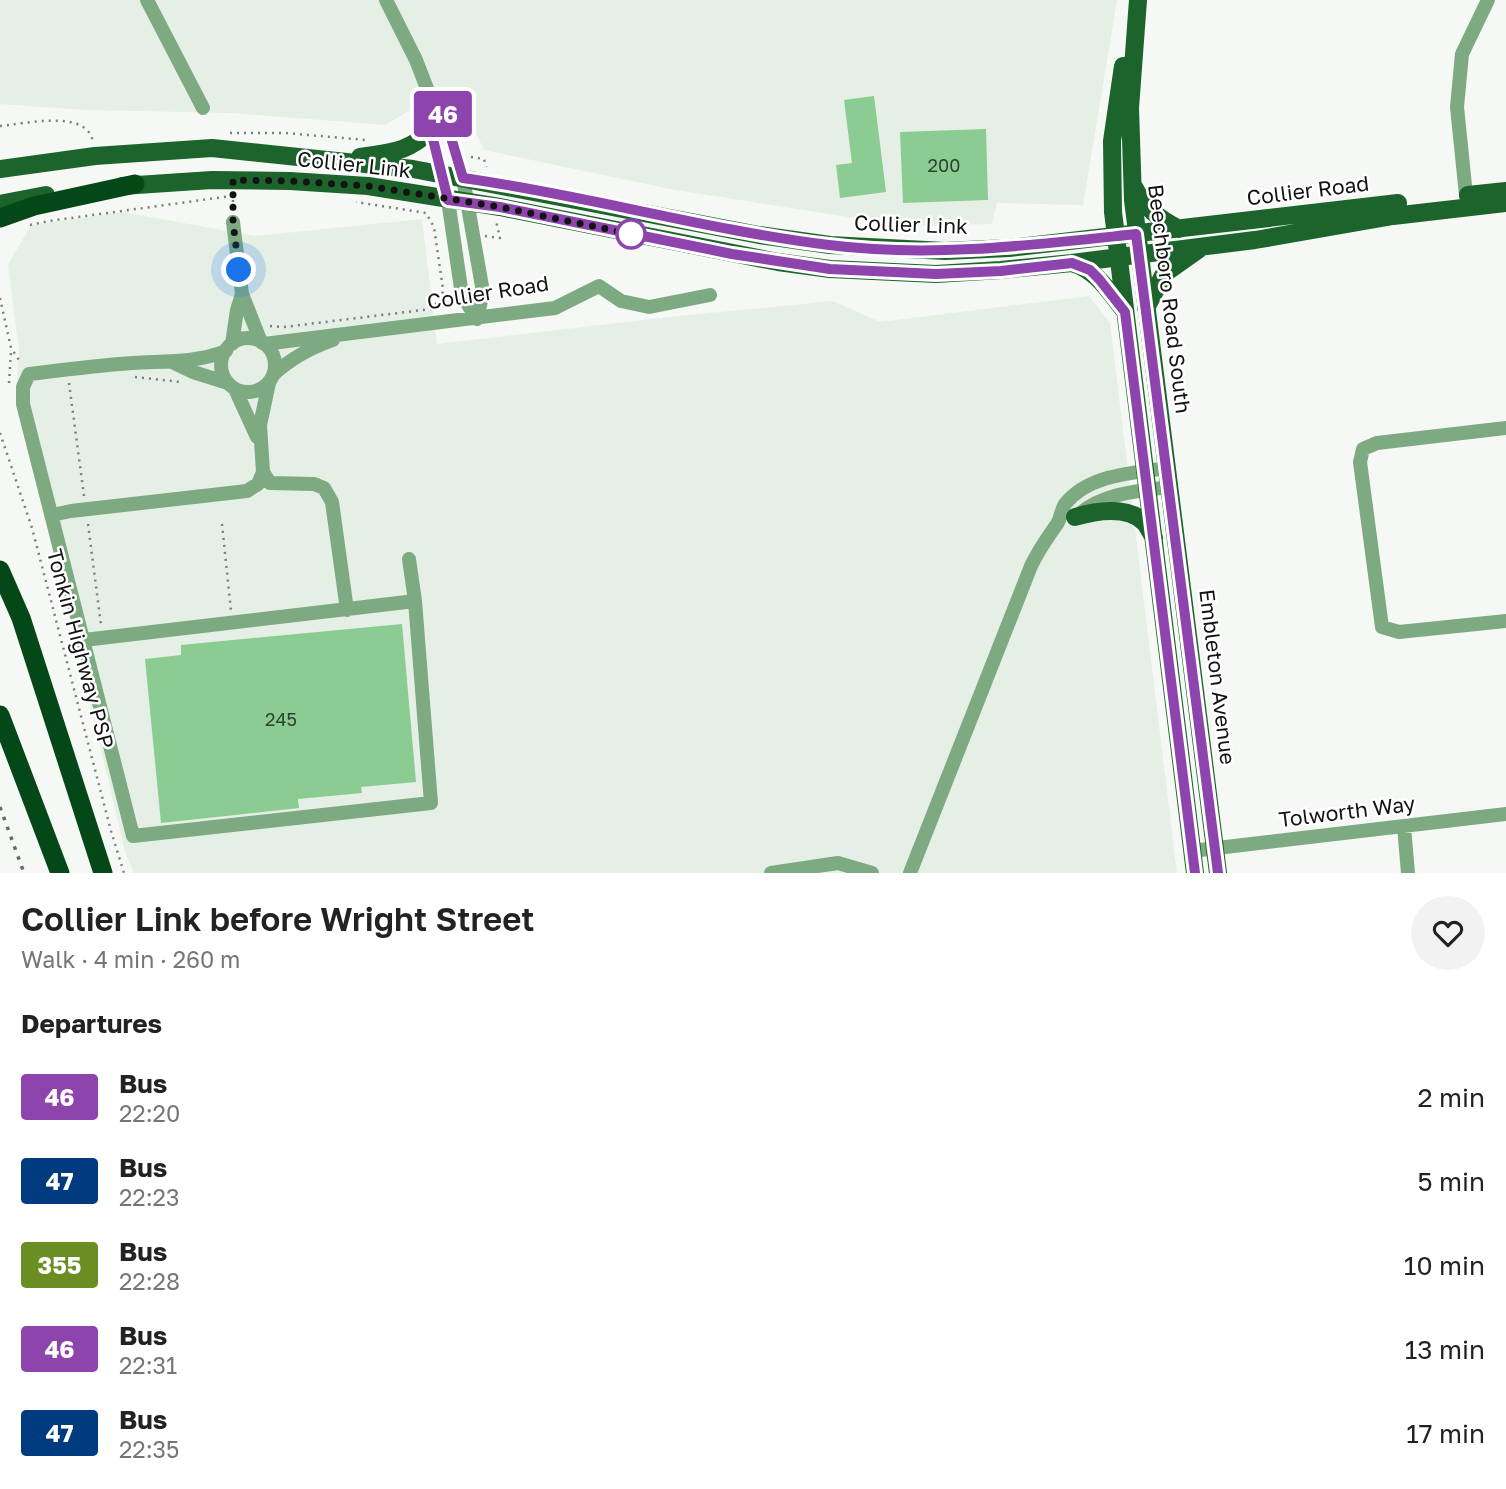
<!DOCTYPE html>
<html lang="en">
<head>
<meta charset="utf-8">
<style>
	:root { --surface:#fff; --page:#f2f2f2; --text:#222; --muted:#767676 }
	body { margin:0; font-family:"Golos Text",sans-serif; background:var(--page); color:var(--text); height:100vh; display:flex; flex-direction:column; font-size:26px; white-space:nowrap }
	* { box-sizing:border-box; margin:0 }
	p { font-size:23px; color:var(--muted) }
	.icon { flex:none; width:38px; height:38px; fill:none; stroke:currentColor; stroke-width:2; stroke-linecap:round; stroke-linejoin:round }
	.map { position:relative; height:873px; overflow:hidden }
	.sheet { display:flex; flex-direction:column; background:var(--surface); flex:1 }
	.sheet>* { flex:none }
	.badge { padding:0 14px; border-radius:5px; font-size:24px; line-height:46px }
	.you { position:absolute; width:35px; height:35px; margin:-18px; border:5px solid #fff; border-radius:50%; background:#1a73e8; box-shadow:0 0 0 10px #1a73e833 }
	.map>.badge { position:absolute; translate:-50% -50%; box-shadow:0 0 0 4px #fff }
	h2 { padding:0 21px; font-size:26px; line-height:63px }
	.round { display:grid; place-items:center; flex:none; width:74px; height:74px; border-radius:37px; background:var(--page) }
	.overview { display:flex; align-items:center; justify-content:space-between; height:119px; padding:0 21px }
	h1 { font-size:33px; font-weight:600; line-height:52px }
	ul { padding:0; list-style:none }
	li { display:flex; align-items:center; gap:21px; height:84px; padding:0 21px }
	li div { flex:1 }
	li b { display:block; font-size:26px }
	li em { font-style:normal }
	li .badge { min-width:77px; font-weight:700; text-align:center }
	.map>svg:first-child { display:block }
</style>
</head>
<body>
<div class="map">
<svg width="1506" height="873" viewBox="0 0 1506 873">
	<rect width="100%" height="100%" fill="#f5f8f5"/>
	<!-- built -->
	<path fill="#e6efe6" d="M0 0H1117L1083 205 997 203 992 224 905 226 670 189 484 150 457 92 407 112 385 125 232 113 85 110 0 104Z
		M122 212 255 236 422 219 437 344 669 317 833 301 880 322 1089 296 1110 323 1177 873H134L126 855 16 394 19 351 8 265 31 225Z"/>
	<!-- building -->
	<path fill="#8acc91" d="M874 96 886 192 840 198 836 165 852 163 844 100Z
		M986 129 988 200 903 203 900 132Z
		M402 624 416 782 361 787 362 793 298 799 299 808 161 823 145 659 181 655V645Z"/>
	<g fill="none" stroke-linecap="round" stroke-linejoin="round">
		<!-- path -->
		<path stroke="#7c7e7c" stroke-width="2.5" stroke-dasharray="2 5" stroke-linecap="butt" d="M0 126C24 124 89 108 93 143
			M230 133H285L366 140
			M471 157 484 159 486 167
			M233 193V208
			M30 225 49 221 231 196
			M485 236 500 238 496 221
			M0 298 11 348 21 363
			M270 326 284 327 431 309 442 298 443 289 434 227 426 213 356 202
			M135 377 180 382
			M9 383 11 352
			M69 383 84 496
			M0 433 32 528 111 831 124 873
			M88 524 101 625
			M222 524 231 611"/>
		<!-- minor -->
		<path stroke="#7eaa82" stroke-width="14" d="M147 0 203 108
			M386 0 416 60 431 99 444 114 463 178 483 292 477 319
			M431 99 429 123 448 200 462 295 477 319
			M1467 205 1457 107 1462 54 1488 0
			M233 222 242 294 261 342
			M221 365a27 27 0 1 1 54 0a27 27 0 1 1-54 0Z
			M232 344 237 310 242 294
			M264 344 555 308 599 286 621 301 649 307 710 295
			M226 351C196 363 165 361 133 363 99 365 64 370 29 374L23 387V404L133 836 431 803 415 601 409 559
			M174 363 193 372 228 383
			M273 375C291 358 310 348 333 340
			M235 389 257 437
			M1506 428 1377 443 1363 449 1360 462 1382 627 1399 632 1506 621
			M263 472 270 483 314 484 324 488 332 502 347 610
			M1079 514C1104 493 1138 491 1170 487
			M52 515 71 511 247 491 258 484 263 472 260 425 269 383
			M84 640 415 601
			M1404 826 1408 873
			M1192 851 1506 814
			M771 873 838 863 872 873
			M910 873 1031 566C1038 551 1047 538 1057 524 1061 518 1061 510 1065 504 1089 474 1134 473 1167 468"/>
		<!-- major -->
		<path stroke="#1c642b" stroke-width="18" d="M1138 0 1130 108 1133 200 1218 873
			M1123 66 1112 141 1113 212 1195 873
			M360 157C391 152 407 153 431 130
			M0 169 95 156 212 148 413 169 759 235 830 245 945 251 1009 248 1398 203
			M122 186 212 180 290 181 368 186 500 207 778 262 830 269 936 274 1001 270 1072 263 1255 240 1393 216 1506 203
			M1134 187C1145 208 1158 218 1179 229
			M1468 195 1506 191
			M0 204 46 195
			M1072 263C1096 270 1108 290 1123 309
			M1146 308 1164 274 1198 250
			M1075 517C1095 511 1128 505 1145 523 1148 527 1151 533 1154 538"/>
		<!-- highway -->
		<path stroke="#054818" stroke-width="19" d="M0 218 34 206 135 184
			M0 570 21 618 103 873
			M0 715 60 873"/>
		<!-- rail -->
		<path stroke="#686a68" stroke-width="3.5" stroke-dasharray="3.5 7" stroke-linecap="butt" d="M0 807 24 873"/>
	</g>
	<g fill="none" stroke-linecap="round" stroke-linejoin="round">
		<defs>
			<path id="line" d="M1195 873 1125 312 1099 279 1090 270 1072 263 1001 271 936 274 830 269 732 254 500 207 448 200 429 123 431 99 444 114 463 178C586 195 706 230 829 245 932 258 1034 245 1136 234L1218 873"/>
		</defs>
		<!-- line casing -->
		<use href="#line" stroke="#fff" stroke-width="16"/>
		<!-- line -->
		<use href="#line" stroke="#8e44ad" stroke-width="10"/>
		<!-- walk -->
		<path stroke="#121312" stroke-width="7" stroke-dasharray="0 12.6" d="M239 270 233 222V180L290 181 368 186 500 207 631 234"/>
	</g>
	<!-- markers -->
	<circle fill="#fff" stroke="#8e44ad" stroke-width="3.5" cx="631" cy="234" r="14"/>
	<g text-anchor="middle" stroke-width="5" stroke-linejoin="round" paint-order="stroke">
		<!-- number labels -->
		<g font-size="18" fill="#304132">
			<text x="944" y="172">200</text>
			<text x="281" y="726">245</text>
		</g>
		<!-- street labels -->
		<g font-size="21" fill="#121312" stroke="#fff">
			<text transform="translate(354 165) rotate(6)" y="7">Collier Link</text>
			<text transform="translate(1308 191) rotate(-7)" y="7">Collier Road</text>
			<text transform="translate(911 225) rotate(2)" y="7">Collier Link</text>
			<text transform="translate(488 293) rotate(-9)" y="7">Collier Road</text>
			<text transform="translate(1169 299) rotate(83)" y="7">Beechboro Road South</text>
			<text transform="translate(80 649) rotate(75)" y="7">Tonkin Highway PSP</text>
			<text transform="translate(1217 677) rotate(83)" y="7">Embleton Avenue</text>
			<text transform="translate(1347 812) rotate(-7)" y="7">Tolworth Way</text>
		</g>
	</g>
</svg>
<div class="you" style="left:239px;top:270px"></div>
<b class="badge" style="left:443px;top:114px;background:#8e44ad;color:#fff">46</b>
</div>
<section class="sheet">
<div class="overview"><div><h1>Collier Link before Wright Street</h1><p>Walk · 4 min · 260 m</p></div><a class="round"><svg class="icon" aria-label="heart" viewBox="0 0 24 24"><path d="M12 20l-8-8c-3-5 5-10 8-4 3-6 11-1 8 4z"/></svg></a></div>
<h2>Departures</h2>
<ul>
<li><span class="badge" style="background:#8e44ad;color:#fff">46</span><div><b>Bus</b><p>22:20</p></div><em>2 min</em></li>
<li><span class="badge" style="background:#003b80;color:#fff">47</span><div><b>Bus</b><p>22:23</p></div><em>5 min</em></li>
<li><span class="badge" style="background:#6b8e23;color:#fff">355</span><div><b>Bus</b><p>22:28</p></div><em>10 min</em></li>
<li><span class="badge" style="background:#8e44ad;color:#fff">46</span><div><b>Bus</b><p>22:31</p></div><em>13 min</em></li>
<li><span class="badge" style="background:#003b80;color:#fff">47</span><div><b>Bus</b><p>22:35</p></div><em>17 min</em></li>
</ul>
</section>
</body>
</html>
